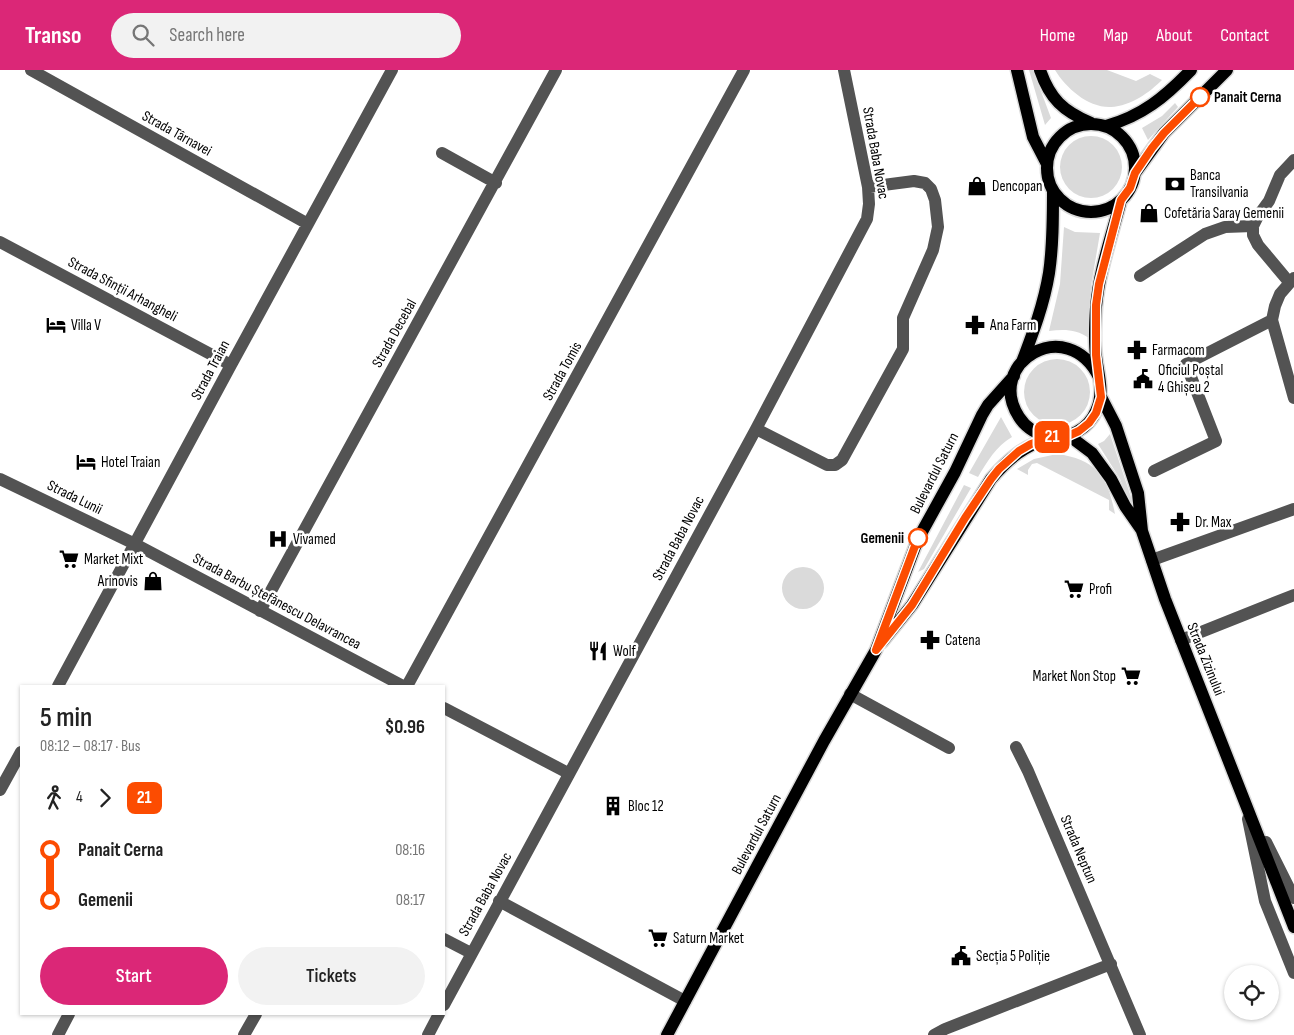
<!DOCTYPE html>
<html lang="en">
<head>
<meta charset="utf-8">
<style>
	:root { --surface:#fff; --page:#f2f2f2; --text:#222; --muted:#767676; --accent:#db2777 }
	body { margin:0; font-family:"Sofia Sans Condensed",sans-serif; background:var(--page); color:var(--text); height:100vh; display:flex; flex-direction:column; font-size:19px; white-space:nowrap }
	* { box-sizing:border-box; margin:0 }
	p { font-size:16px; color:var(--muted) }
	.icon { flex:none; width:28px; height:28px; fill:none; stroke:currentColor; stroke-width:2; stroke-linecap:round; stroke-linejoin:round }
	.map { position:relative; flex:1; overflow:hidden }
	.panel { position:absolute; left:20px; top:615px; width:425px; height:330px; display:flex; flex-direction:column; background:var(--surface); border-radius:0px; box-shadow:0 1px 4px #0004 }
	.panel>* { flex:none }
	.badge { padding:0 10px; border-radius:8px; font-size:18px; line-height:32px }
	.controls { position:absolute; left:1224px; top:895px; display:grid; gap:10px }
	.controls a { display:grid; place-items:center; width:55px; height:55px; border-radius:50%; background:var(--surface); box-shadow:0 1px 4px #0004; font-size:25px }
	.map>.badge { position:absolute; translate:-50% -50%; box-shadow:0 0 0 2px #fff }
	.legs { display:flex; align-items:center; gap:8px; height:55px; padding:0 20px; font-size:16px }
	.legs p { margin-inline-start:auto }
	.overview { display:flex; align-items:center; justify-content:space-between; height:85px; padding:0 20px }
	h1 { font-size:28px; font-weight:600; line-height:38px }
	.button { display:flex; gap:10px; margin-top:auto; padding:10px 20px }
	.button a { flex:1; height:58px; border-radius:30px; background:var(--accent); color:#fff; font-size:20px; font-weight:600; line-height:58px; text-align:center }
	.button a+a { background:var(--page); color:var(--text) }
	ul { padding:0 20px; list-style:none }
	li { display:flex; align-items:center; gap:18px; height:50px; font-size:19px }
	li i { display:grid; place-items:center; width:8px; height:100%; margin:0 6px; background:currentColor }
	li i::after { content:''; width:12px; height:12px; margin:-6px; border:4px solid; border-radius:50%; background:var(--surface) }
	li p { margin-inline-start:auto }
	li:first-child i { background:linear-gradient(#0000 50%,currentColor 0) }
	li:last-child i { background:linear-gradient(currentColor 50%,#0000 0) }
	header { display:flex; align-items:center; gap:30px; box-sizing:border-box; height:70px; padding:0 25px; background:var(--accent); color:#fff }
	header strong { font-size:24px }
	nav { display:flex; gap:28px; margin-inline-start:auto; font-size:18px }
	.search { width:350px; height:45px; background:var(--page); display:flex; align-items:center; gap:12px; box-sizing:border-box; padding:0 18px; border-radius:28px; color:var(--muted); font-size:19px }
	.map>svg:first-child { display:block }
</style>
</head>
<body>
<header>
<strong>Transo</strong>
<div class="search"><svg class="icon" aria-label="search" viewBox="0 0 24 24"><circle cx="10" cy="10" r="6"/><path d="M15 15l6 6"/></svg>Search here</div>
<nav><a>Home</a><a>Map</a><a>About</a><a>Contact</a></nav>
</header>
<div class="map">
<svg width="1294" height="965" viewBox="0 0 1294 965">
	<rect width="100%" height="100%" fill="#fff"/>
	<!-- green -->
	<path fill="#dadada" d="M1029 0H1033L1051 48 1045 55Z
		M1055 0H1107L1136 11 1150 4 1162 10C1150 22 1131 36 1111 37 1088 38 1066 18 1055 0Z
		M1175 33 1178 37 1148 70 1142 58 1162 46Z
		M1060 97a31 31 0 1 1 62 0a31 31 0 1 1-62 0Z
		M1064 157 1075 162 1100 163 1091 216 1089 268C1076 259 1064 259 1049 261L1060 214Z
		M1024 322a33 33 0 1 1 66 0a33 33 0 1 1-66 0Z
		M1001 347 1012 367C996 376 987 392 978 407L969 403Z
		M1110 364 1135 439 1131 438 1120 409 1098 374 1104 371Z
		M1057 384C1096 389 1108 407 1115 444L1109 440V430L1037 393 1032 394 1028 400V405L1017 399 1034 389Z
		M964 415 971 418 924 499 918 502Z
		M782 518a21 21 0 1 1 42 0a21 21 0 1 1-42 0Z"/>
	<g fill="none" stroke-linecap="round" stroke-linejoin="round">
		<defs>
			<path id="major" d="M1017 0 1033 67 1047 94
				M1040 0C1050 29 1063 41 1091 53
				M1047 98a44 44 0 1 1 88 0a44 44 0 1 1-88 0Z
				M1106 56C1142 46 1165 27 1191 0
				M1135 103 1164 63 1227 0
				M1022 292C1033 263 1044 234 1049 203 1053 176 1053 149 1053 121
				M1099 307C1067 243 984 293 1019 347 1026 358 1038 365 1050 367 1069 370 1089 358 1096 341 1105 322 1098 305 1096 286 1094 270 1095 253 1096 237 1099 201 1112 165 1121 130
				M1101 327 1116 356 1138 423 1142 461 1165 529 1294 857
				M1068 365 1092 383 1111 409 1125 436 1141 459
				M882 572 912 535 991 409C1009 388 1024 376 1051 367
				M667 965 824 671 876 580 918 469 955 402 982 345 988 335 1014 306"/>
		</defs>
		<!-- major casing -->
		<use href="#major" stroke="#dbdbdb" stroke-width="15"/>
		<!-- minor -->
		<path stroke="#535353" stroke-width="12" d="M31 0 308 154
			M442 83 496 113
			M0 172 231 295
			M1140 206 1205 164 1225 157 1253 156
			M1294 208 1280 224 1275 236 1272 250 1294 328
			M1289 212 1258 175 1253 165V156L1258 146 1269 131 1280 105 1294 90
			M756 359 827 395H835L842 390 903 279V248L933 180 938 157 935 130 931 119 925 113 914 111 868 117
			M1154 401 1216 371 1186 294 1272 250
			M0 409 135 474 403 616
			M1152 490 1294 439
			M260 541 556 0
			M1181 570 1294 525
			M58 616 231 295 392 0
			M407 616 744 0
			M850 624 949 678
			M444 638 568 703
			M1016 677 1028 701 1140 965
			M0 720 21 682
			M1248 749 1265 831 1294 903
			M1266 772 1294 828
			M499 831 685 931
			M444 869 471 883
			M444 935 756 359 867 149 869 134 868 117 844 0
			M58 965 69 944
			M244 965 256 944
			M428 965 439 944
			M934 965 945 959 1111 894"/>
		<!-- major -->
		<use href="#major" stroke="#000" stroke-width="12"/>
	</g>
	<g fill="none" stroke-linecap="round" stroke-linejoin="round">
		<defs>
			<path id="line-1" d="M918 468 876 580 912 535 965 448 991 409 999 399 1019 381 1031 374 1051 367 1068 366 1079 361 1089 353 1096 343 1101 327 1096 285V235L1099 214 1121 130 1130 118 1135 103 1152 78 1164 63 1200 27"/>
		</defs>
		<!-- line-1 casing -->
		<use href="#line-1" stroke="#fff" stroke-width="11"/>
		<!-- line-1 -->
		<use href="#line-1" stroke="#fc4c01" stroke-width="8"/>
	</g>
	<!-- icons -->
	<defs>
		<symbol id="bank-bare" viewBox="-9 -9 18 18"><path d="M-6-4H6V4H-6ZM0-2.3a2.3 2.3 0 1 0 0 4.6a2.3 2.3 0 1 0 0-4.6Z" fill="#000" stroke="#fff" stroke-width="2.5" paint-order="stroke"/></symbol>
		<symbol id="shop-bare" viewBox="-9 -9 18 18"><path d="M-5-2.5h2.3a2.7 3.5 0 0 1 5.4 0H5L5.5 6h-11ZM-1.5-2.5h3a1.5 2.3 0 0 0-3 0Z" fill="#000" stroke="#fff" stroke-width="2.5" paint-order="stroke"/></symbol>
		<symbol id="hotel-bare" viewBox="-9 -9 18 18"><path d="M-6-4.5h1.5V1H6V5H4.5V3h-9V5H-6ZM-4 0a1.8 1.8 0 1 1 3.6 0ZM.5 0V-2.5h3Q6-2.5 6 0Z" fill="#000" stroke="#fff" stroke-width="2.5" paint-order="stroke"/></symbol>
		<symbol id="pharmacy-bare" viewBox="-9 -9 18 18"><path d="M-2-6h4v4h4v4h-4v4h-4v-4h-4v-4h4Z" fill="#000" stroke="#fff" stroke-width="2.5" paint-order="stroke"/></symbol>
		<symbol id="civic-bare" viewBox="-9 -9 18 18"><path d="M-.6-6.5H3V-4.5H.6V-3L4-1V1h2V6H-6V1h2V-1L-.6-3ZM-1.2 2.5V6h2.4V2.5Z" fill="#000" stroke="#fff" stroke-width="2.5" paint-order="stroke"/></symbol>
		<symbol id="hospital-bare" viewBox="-9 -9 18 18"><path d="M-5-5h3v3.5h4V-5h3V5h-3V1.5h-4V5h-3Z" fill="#000" stroke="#fff" stroke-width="2.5" paint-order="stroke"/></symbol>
		<symbol id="supermarket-bare" viewBox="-9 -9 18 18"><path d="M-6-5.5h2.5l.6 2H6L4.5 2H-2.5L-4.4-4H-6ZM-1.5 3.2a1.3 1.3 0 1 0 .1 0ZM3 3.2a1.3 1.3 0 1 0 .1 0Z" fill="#000" stroke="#fff" stroke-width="2.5" paint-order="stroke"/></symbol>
		<symbol id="restaurant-bare" viewBox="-9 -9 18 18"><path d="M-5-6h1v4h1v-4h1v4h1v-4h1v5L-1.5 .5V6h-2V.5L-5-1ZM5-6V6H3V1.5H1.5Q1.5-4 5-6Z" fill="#000" stroke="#fff" stroke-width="2.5" paint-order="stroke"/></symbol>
		<symbol id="building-bare" viewBox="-9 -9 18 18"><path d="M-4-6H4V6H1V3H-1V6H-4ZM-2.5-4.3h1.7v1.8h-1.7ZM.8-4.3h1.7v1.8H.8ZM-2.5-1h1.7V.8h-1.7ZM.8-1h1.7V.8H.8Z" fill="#000" stroke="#fff" stroke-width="2.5" paint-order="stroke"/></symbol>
	</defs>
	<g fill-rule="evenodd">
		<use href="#bank-bare" x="1161" y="100" width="28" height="28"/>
		<use href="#shop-bare" x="963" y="102" width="28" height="28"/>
		<use href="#shop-bare" x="1135" y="129" width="28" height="28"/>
		<use href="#hotel-bare" x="42" y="241" width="28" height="28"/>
		<use href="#pharmacy-bare" x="961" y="241" width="28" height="28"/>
		<use href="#pharmacy-bare" x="1123" y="266" width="28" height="28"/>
		<use href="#civic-bare" x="1129" y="295" width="28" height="28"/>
		<use href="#hotel-bare" x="72" y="378" width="28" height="28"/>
		<use href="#pharmacy-bare" x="1166" y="438" width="28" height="28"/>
		<use href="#hospital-bare" x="264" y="455" width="28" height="28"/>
		<use href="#supermarket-bare" x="55" y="475" width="28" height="28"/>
		<use href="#shop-bare" x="139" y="497" width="28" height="28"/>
		<use href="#supermarket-bare" x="1060" y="505" width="28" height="28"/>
		<use href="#pharmacy-bare" x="916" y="556" width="28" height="28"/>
		<use href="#restaurant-bare" x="584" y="567" width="28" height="28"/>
		<use href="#supermarket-bare" x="1117" y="592" width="28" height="28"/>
		<use href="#building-bare" x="599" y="722" width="28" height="28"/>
		<use href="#supermarket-bare" x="644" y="854" width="28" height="28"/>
		<use href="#civic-bare" x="947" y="872" width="28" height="28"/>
	</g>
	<!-- markers -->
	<g fill="#fff" stroke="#fc4c01" stroke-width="2.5">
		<circle cx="1200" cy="27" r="9"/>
		<circle cx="918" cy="468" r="9"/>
	</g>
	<g text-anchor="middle" stroke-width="5" stroke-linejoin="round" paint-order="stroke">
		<!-- stop labels -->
		<g font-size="15" font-weight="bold" fill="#000" stroke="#fff" text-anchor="start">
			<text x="1214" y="32">Panait Cerna</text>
			<text x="904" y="473" text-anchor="end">Gemenii</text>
		</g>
		<!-- street labels -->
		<g font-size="15" fill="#000" stroke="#fff">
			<text transform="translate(177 63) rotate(29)" y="5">Strada Târnavei</text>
			<text transform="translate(876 83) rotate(80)" y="5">Strada Baba Novac</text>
			<text transform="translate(123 219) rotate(28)" y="5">Strada Sfinții Arhangheli</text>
			<text transform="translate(394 263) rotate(-61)" y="5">Strada Decebal</text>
			<text transform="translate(210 300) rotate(-62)" y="5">Strada Traian</text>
			<text transform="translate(562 301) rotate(-61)" y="5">Strada Tomis</text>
			<text transform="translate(934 403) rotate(-63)" y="5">Bulevardul Saturn</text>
			<text transform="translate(75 427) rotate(26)" y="5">Strada Lunii</text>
			<text transform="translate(678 468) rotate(-62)" y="5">Strada Baba Novac</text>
			<text transform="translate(277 531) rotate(28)" y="5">Strada Barbu Ștefănescu Delavrancea</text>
			<text transform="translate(1206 589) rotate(68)" y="5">Strada Zizinului</text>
			<text transform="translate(756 764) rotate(-62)" y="5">Bulevardul Saturn</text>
			<text transform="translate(1079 779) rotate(67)" y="5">Strada Neptun</text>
			<text transform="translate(485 824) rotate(-61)" y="5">Strada Baba Novac</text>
		</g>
		<!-- poi labels -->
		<g font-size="15" fill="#000" stroke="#fff" text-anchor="start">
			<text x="1190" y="110">Banca<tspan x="1190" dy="17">Transilvania</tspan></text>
			<text x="992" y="121">Dencopan</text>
			<text x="1164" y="148">Cofetăria Saray Gemenii</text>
			<text x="71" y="260">Villa V</text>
			<text x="990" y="260">Ana Farm</text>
			<text x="1152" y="285">Farmacom</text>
			<text x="1158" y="305">Oficiul Poștal<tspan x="1158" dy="17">4 Ghișeu 2</tspan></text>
			<text x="101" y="397">Hotel Traian</text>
			<text x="1195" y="457">Dr. Max</text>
			<text x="293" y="474">Vivamed</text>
			<text x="84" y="494">Market Mixt</text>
			<text x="138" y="516" text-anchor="end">Arinovis</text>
			<text x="1089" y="524">Profi</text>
			<text x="945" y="575">Catena</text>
			<text x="613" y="586">Wolf</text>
			<text x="1116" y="611" text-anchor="end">Market Non Stop</text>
			<text x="628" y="741">Bloc 12</text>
			<text x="673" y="873">Saturn Market</text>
			<text x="976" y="891">Secția 5 Poliție</text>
		</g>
	</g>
</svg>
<div class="controls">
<a><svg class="icon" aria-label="locate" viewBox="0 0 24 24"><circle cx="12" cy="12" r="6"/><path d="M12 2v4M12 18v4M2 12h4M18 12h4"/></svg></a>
</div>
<b class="badge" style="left:1052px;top:367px;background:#fc4c01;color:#fff">21</b>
<section class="panel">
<div class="overview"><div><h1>5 min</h1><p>08:12 – 08:17 · Bus</p></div><b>$0.96</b></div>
<div class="legs"><svg class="icon" aria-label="walk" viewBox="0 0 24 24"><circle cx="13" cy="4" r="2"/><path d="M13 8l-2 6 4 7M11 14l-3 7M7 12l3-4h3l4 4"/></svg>4<svg class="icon" aria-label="forward" viewBox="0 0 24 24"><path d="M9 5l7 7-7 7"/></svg><b class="badge" style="background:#fc4c01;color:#fff">21</b></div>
<ul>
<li><i style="color:#fc4c01"></i><b>Panait Cerna</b><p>08:16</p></li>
<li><i style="color:#fc4c01"></i><b>Gemenii</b><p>08:17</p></li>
</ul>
<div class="button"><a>Start</a><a>Tickets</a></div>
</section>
</div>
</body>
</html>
